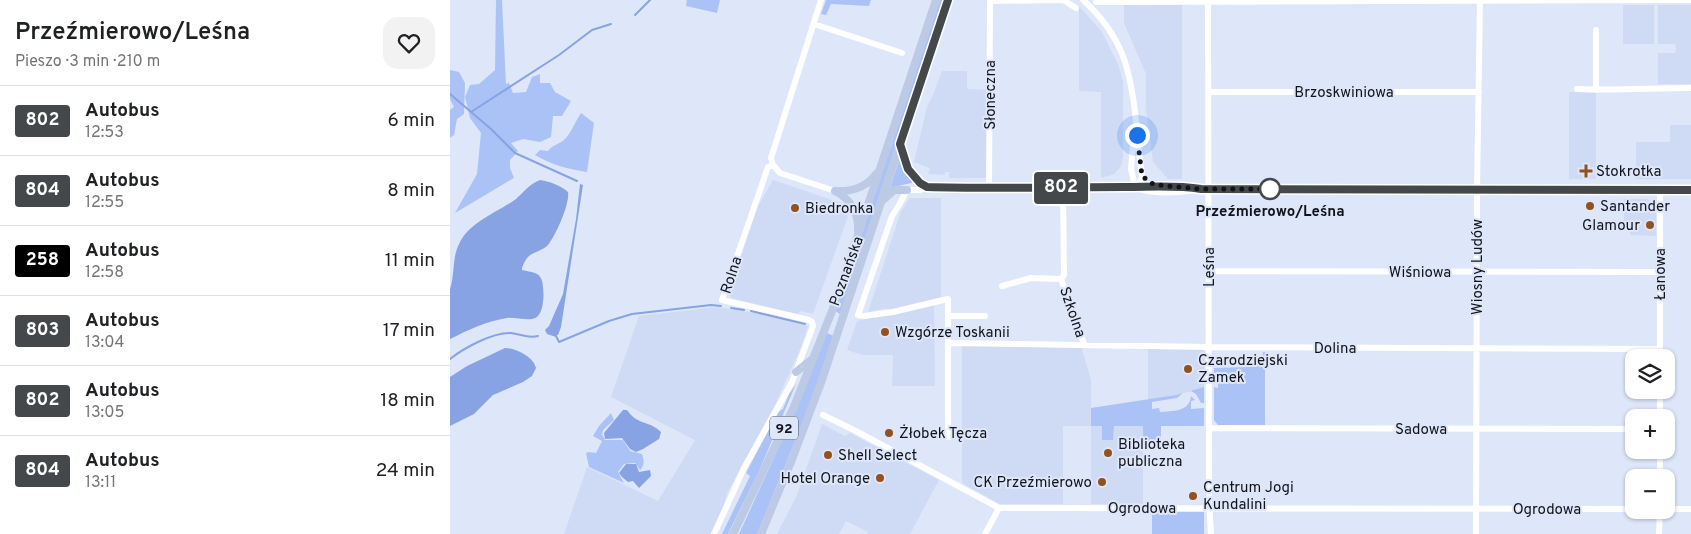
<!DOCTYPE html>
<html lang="pl">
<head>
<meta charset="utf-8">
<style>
	:root { --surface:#fff; --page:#f2f2f2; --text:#202124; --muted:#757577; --line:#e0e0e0 }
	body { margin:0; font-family:Overpass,sans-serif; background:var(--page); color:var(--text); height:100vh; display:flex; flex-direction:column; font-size:19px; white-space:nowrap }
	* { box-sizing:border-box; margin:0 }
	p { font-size:16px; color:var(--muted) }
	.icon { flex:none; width:28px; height:28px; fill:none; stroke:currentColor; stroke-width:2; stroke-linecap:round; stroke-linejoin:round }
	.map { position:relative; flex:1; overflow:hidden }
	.sheet { display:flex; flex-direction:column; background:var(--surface); width:450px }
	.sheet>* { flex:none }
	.badge { padding:0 10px; border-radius:4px; font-size:18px; line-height:32px }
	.tools { position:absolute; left:1175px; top:349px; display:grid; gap:10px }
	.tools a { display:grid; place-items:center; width:50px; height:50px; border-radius:10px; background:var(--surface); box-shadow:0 1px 4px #0004; font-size:25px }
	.you { position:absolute; width:25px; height:25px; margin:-12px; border:4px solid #fff; border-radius:50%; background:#1a73e8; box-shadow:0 0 0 8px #1a73e833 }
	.map>.badge { position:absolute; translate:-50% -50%; box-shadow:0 0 0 2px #fff }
	.round { display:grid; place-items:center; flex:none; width:52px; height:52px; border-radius:15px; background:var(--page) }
	.overview { display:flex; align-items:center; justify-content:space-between; height:85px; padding:0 15px }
	h1 { font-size:24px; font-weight:600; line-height:38px }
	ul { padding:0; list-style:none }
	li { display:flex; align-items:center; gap:15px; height:70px; padding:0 15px; border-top:1px solid var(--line) }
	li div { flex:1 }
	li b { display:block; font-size:19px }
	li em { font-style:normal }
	li .badge { min-width:55px; font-weight:700; text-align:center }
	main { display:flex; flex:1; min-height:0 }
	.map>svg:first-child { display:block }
</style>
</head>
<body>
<main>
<section class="sheet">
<div class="overview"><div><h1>Przeźmierowo/Leśna</h1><p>Pieszo · 3 min · 210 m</p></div><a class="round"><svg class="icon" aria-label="heart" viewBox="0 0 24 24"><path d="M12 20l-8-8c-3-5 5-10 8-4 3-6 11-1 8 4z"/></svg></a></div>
<ul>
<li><span class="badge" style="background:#45484a;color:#fff">802</span><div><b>Autobus</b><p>12:53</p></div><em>6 min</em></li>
<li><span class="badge" style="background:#45484a;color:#fff">804</span><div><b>Autobus</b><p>12:55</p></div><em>8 min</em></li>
<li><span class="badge" style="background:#000;color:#fff">258</span><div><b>Autobus</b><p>12:58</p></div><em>11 min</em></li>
<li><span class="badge" style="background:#45484a;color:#fff">803</span><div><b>Autobus</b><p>13:04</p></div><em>17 min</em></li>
<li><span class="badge" style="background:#45484a;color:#fff">802</span><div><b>Autobus</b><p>13:05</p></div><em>18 min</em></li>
<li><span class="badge" style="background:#45484a;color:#fff">804</span><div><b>Autobus</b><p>13:11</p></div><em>24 min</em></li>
</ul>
</section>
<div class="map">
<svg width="1241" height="534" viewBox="0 0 1241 534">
	<rect width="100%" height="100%" fill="#dee6f9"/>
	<!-- built -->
	<path fill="#cfdbf4" d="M674 5H732V179H718L703 162 696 109V74L674 23Z
		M1173 5H1204V44H1173Z
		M1208 5H1241V84H1208V53H1225L1226 49 1225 44H1208Z
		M629 6 652 32 668 64 673 81V157L671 166 664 174 651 178V92L629 91Z
		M492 71H517V88L519 89 537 90V178H499V172H495V175L478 174 480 168 464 162 477 107 483 95Z
		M1119 92H1146V179H1119Z
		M1220 125H1241V179H1186V142H1220Z
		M323 180 391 203 398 216 363 314 351 311 347 314 281 298 279 294 307 208Z
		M460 198H491V297L439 310 436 308 418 312 451 211Z
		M1174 199H1198L1206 207V236L1180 235V225H1174Z
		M484 304 485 386H442L443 355H412L397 350 407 321 430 316 443 315Z
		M267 307 317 315 358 326 351 347 325 405 277 493 271 516 261 534H114L137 467 208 501 245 440 161 397 189 316Z
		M512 346H631L641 380V426H693V504H641V426H613V504H550L512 483Z
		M698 348H754V387L726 395 698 400Z
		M372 424 395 436 400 433 489 480 460 534H417L418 532 396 521 389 534H327L347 495Z"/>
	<!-- green -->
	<path fill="#abc2f7" d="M46 0H52L56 84 59 83 63 93 76 92 82 77 90 74V83H100L105 92 121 101 112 116H103L101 137 90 142 73 139 61 143 68 151 60 160V168L64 178 5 213 27 174 31 133 20 118 15 97 20 85 29 84 45 70Z
		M237 0H270L267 13 236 6Z
		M376 0H421L419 6 381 4 376 15 371 14Z
		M489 0H494L390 314 385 311Z
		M0 70 9 72 15 83 14 114 7 119 4 135 0 138V110L4 107 0 99Z
		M131 113 144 123 137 172C118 169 102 165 85 155L90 150 98 151C102 145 110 144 115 139 121 133 126 120 131 113Z
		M450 158 454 171 465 182 440 188Z
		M377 333 384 336C362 403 334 468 307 534H289L333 438Z
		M813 352H815V425H768L764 420V387L768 388V382H764V368L797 367 799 362 812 363Z
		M346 384 309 471 278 534H272L300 476 296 473 328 412 333 409 339 394Z
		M754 387V403H751L746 394 741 391 733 393 727 398 702 402V409L709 408 710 412C722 411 740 412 741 396L745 400 741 401V409L754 408V426H711V446H693V426H664L663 440H652V426H641V408L726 395Z
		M161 413 164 420 153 430 152 434 155 440H173L180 451 192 454C194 460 195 465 190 470L185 463 174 464 168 472 174 483 139 467 136 453 139 452 146 453 152 441 143 436 149 426Z
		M702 512H754V534H702Z"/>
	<!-- water -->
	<path fill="#87a3e3" d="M90 180C101 182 110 185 118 192 120 204 106 235 98 245 92 251 83 252 78 257 75 260 73 265 72 268V270C85 273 92 272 93 287 94 295 94 311 87 317 81 322 66 317 57 318 37 321 18 330 0 339V289C5 274 2 258 9 244 19 222 48 212 66 199 74 192 79 184 90 180Z
		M130 184 133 185 111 327 108 335 103 336 97 334 95 330 99 326 113 294 126 219Z
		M55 348C66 348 84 357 86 368L82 376 73 382 43 395 24 414 0 426V377L17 366Z
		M173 410H177C188 426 199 420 211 432L209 439 193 449 186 452 180 449 172 438 155 439 154 433Z
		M176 464H186L189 472 200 470 201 476 189 488 183 481 178 482 172 477 169 473Z"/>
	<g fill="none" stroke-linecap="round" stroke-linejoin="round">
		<!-- stream -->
		<path stroke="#87a3e3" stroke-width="2" d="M185 15 200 0
			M0 94 41 129 65 153 127 181
			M21 112 109 55 142 30 161 24
			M281 308 294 310
			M301 311 355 324
			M104 335 106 336 109 342 159 321 182 314 261 305 271 306
			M0 359C14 348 43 332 61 333 71 334 78 339 88 336"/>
		<!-- minor -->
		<path stroke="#fff" stroke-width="6" d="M371 0 321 158 323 165 330 173 385 191
			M633 0C673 36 681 71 686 122 687 140 690 158 692 176L690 182 686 187
			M758 0 759 498 761 534
			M646 2 1241 0
			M364 24 452 53
			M1146 30V90
			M1127 89C1165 91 1203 88 1241 88
			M759 92H1029
			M684 132 681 169 685 187
			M685 187C701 196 733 192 751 189L1241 190
			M539 189 540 1 613 0 626 8
			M457 190 449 205 442 216 408 315 414 316 443 312 498 299V437
			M457 190H470L477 187 551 189 730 187
			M1210 190V358
			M759 271 1210 272
			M611 279 614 275 613 188
			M611 279 634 344
			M552 286 581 278 611 279
			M498 316H535
			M498 343 759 347 1210 349
			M373 415 404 430 549 508 1184 509
			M1210 418V390
			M759 428 1184 429
			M1210 478V450
			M1216 509H1241
			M264 534 294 468 342 382 363 326 362 322 359 320 272 300 318 167 323 165
			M535 534 549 508
			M1026 534 1027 190 1030 0
			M1209 534 1210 510"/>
		<!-- major -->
		<path stroke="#bdcae5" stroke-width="8" d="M451 146 458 169 470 183
			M385 191C403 192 417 187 427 173
			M385 191C401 199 409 214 408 231
			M433 200 444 190H457
			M346 372 361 360
			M283 534 343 409 386 301 486 0
			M311 534 341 462 372 380 498 0"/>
	</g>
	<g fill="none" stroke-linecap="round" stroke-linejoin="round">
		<defs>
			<path id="line" d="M498 0 450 144 458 169 470 183 477 187C543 189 609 187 675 187 701 187 726 185 751 189L1241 190"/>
		</defs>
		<!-- line casing -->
		<use href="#line" stroke="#fff" stroke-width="11"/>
		<!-- line -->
		<use href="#line" stroke="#45484a" stroke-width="8"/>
		<!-- walk -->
		<path stroke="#11141a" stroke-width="5" stroke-dasharray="0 9" d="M687 135 692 176 703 184 717 186 751 189H820"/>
	</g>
	<!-- markers -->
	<g fill="#93521d" stroke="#dee6f9" stroke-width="2">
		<path d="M1133.5 163.5h5v5h5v5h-5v5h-5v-5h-5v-5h5z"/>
		<circle cx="1140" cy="206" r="5"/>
		<circle cx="345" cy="208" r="5"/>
		<circle cx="1200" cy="225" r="5"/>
		<circle cx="435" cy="332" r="5"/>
		<circle cx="738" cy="369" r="5"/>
		<circle cx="439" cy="433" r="5"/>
		<circle cx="658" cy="453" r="5"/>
		<circle cx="378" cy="455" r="5"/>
		<circle cx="430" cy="478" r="5"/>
		<circle cx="652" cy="482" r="5"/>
		<circle cx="743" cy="496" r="5"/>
	</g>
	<circle fill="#fff" stroke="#45484a" stroke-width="2.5" cx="820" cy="189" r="10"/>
	<g text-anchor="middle" stroke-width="4" stroke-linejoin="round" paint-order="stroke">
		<!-- shield labels -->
		<rect fill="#dee6f9" stroke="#4e535d" stroke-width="1" x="320" y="416.5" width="28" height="23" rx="4"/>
		<g font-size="14" font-weight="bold" fill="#11141a">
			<text x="334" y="433">92</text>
		</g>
		<!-- street labels -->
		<g font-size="15" fill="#11141a" stroke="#dee6f9">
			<text x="894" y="97">Brzoskwiniowa</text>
			<text transform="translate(540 95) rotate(-90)" y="5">Słoneczna</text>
			<text transform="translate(759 267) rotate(-90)" y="5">Leśna</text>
			<text transform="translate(1027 267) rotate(-90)" y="5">Wiosny Ludów</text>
			<text transform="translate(396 271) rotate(-70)" y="5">Poznańska</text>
			<text x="970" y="277">Wiśniowa</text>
			<text transform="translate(1210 274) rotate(-90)" y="5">Łanowa</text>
			<text transform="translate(281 275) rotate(-72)" y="5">Rolna</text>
			<text transform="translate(623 312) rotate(71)" y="5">Szkolna</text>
			<text x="885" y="353">Dolina</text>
			<text x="971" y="434">Sadowa</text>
			<text x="692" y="513">Ogrodowa</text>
			<text x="1097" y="514">Ogrodowa</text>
		</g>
		<!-- poi labels -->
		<g font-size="15" fill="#11141a" stroke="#dee6f9" text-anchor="start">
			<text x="1146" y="176">Stokrotka</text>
			<text x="1150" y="211">Santander</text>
			<text x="355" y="213">Biedronka</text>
			<text x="1190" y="230" text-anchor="end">Glamour</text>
			<text x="445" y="337">Wzgórze Toskanii</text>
			<text x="748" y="365">Czarodziejski<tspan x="748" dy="17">Zamek</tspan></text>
			<text x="449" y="438">Żłobek Tęcza</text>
			<text x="668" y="449">Biblioteka<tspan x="668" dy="17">publiczna</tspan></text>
			<text x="388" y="460">Shell Select</text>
			<text x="420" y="483" text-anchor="end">Hotel Orange</text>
			<text x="642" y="487" text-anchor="end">CK Przeźmierowo</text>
			<text x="753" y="492">Centrum Jogi<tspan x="753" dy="17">Kundalini</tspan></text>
		</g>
		<!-- stop labels -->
		<g font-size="15" font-weight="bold" fill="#11141a" stroke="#dee6f9">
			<text x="820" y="216">Przeźmierowo/Leśna</text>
		</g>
	</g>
</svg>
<div class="tools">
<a><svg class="icon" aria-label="layers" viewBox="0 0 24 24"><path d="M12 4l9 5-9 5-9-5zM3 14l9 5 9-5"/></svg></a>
<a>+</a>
<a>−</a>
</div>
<div class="you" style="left:687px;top:135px"></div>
<b class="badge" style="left:611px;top:188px;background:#45484a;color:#fff">802</b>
</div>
</main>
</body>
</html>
